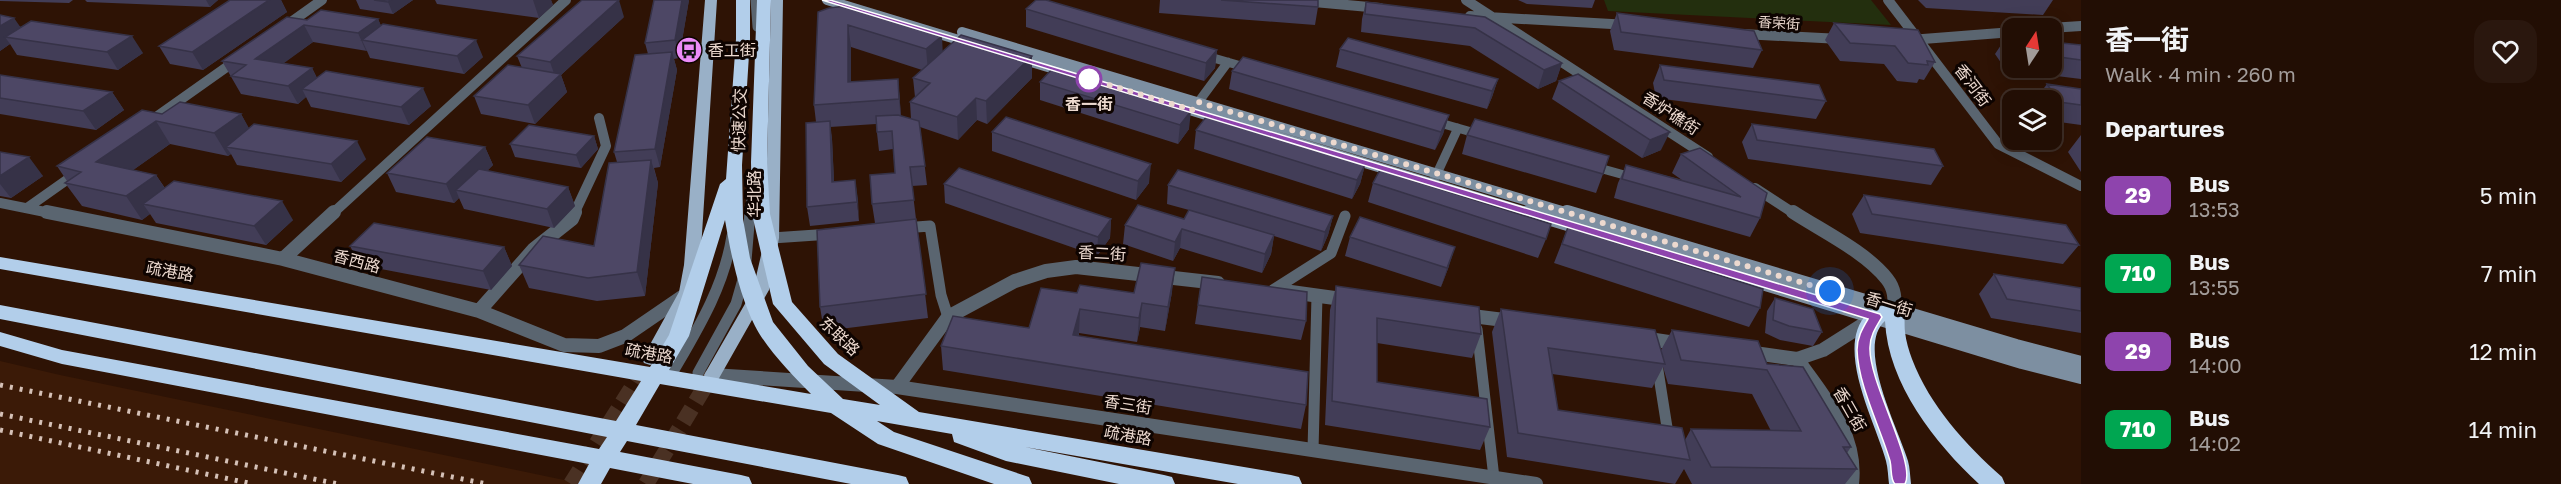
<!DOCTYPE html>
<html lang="en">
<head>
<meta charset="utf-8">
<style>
	:root { --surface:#220e04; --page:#2a170e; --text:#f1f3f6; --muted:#a29c9a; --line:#3f2e26 }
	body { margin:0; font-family:"Golos Text","Noto Sans SC",sans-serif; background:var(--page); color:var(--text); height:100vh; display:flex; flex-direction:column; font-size:22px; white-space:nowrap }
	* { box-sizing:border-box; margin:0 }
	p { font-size:20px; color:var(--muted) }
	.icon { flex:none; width:33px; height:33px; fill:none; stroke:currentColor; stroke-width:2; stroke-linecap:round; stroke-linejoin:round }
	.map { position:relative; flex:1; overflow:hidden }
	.drawer { display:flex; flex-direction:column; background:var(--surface); width:480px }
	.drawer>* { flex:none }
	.badge { padding:0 12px; border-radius:9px; font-size:21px; line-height:39px }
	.needle { width:39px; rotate:12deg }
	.controls { position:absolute; left:2002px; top:18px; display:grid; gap:12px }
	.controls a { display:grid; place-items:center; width:60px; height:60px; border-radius:12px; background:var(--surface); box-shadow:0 3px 15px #0003,0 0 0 2px var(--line); font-size:30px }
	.you { position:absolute; width:30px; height:30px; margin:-15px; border:4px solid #fff; border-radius:50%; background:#1a73e8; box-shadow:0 0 0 9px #1a73e833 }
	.map>.badge { position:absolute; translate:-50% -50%; box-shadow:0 0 0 3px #fff }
	h2 { padding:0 24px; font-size:22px; line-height:54px }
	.round { display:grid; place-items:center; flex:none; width:63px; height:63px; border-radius:18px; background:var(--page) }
	.overview { display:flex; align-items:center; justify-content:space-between; height:102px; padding:0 24px }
	h1 { font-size:28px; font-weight:700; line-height:45px }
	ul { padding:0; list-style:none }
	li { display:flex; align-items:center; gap:18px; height:78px; padding:0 24px }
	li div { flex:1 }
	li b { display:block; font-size:22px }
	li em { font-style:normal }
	li .badge { min-width:66px; font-weight:700; text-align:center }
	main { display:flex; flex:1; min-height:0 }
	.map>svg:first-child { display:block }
</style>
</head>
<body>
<main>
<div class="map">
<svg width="2081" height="484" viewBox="0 0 2081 484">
	<rect width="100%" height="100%" fill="#2e1305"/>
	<!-- built -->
	<path fill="#3b1a07" d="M0 361 60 375 583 484H0Z"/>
	<!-- green -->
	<path fill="#232f0e" d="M1604 0H1871L1891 25 1608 11Z"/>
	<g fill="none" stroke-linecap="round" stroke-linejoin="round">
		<!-- primary-tunnel -->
		<path stroke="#4a3123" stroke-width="16" stroke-dasharray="16 8" stroke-linecap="butt" d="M571 484 650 359
			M646 484 712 375"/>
		<!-- lane-far1 -->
		<path stroke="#5a6570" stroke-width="9" d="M755 0 757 27
			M1203 55 1248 68
			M1194 108 1228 62
			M1433 121 1482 135
			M1592 166 1635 178
			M1434 180 1458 128
			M750 214 752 184"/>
		<!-- lane -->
		<path stroke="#5a6570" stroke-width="11" d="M903 228 930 226 941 295 948 317
			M772 238 831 234
			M746 261 750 212
			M1273 290 1331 253 1345 216
			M1477 329 1494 478
			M1657 364 1669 440
			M674 370C699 327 724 286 732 236
			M698 373 736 304 744 276
			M1313 450 1317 296"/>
		<!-- street-far1 -->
		<path stroke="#5a6570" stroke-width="10" d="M1292 0 1380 8
			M1466 0 1708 157
			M1888 0 1998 144 2081 186
			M1470 16 1629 25
			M284 27 322 0
			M2050 28 2081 26
			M1742 34 1841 39
			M1910 40 2013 32
			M149 122 238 59
			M1755 188 1795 214
			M0 203 55 214
			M27 208 78 172
			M332 214 566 0
			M574 214 606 146 599 118"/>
		<!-- street -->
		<path stroke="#5a6570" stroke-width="14" d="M47 212 283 259 479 311 564 345 599 346 625 336 682 297
			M1793 212C1822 231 1866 252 1887 279 1895 289 1895 299 1894 310
			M283 259 334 212
			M1291 292 1349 300
			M479 311 534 249 572 219 575 212
			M1464 315 1512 321
			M1642 338 1682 344
			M1747 352 1797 359 1823 350 1872 319
			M1797 359C1824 397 1858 434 1852 484
			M712 375 897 387 1536 484
			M897 387 948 317 1015 281 1046 271 1076 267 1218 283"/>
		<!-- secondary-far1 -->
		<path stroke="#7d8fa1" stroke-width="10" d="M827 0 972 44
			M962 32 1572 214
			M1018 58 1533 214"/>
		<!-- secondary -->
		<path stroke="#7d8fa1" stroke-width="14" d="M1528 212 2022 362 2081 377
			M1567 212 2016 346 2081 363"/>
		<!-- primary -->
		<path fill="#99b0c7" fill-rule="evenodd" d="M705 0H717L700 265 695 292 656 363 650 365 644 363 642 359 679 292 684 265Z
			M771 0H783L779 238 769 290 718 380 712 381 706 380 704 375 753 290 765 238Z"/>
		<!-- highway -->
		<path fill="#b2ceea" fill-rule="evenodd" d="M736 0H750V39L742 165 743 219 750 258 773 322 808 366 843 399 880 405 824 364 773 304 752 214 751 162 757 0H771L767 162 770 214 792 302 838 354 919 412 1291 475 1299 477 1302 484H1238L1025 447 1164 475 1172 477 1175 484H1119L1006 461 954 442 952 434 877 421 894 432 1029 477 1032 484H994L878 444 831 413 660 384 636 425 898 475 906 477 909 484H851L627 441 620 452 741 475 749 477 752 484H693L610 468 601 484H578L589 464 62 364 0 346V332L62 350 599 449 607 437 0 319V305L616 421 641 381 0 269V257L650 367 669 335 720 184 726 179 736 39ZM725 220C731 255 739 294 755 326 766 348 794 377 811 394L669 370 689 336Z
			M1894 303 1901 305C1906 313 1904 323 1905 332 1906 341 1909 351 1912 359 1930 406 1965 444 2002 477L2005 484H1979C1935 443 1888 384 1885 321 1855 347 1899 430 1908 461 1910 468 1910 476 1911 484H1889C1888 476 1888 469 1886 461 1876 423 1833 346 1868 313 1874 307 1886 305 1894 303Z"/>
		<!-- rail -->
		<path stroke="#d5c1b7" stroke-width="5" stroke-dasharray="3 7" stroke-linecap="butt" d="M0 385 487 484
			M0 414 338 484
			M0 430 253 484"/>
	</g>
	<!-- wall -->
	<path fill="#423d57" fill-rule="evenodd" d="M0 0H73L69 3 0 1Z
		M85 0H218L210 7 87 2Z
		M230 0H281L287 12 203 70 170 64 159 46Z
		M356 0H413L393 14 360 9Z
		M435 0H551L553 5 539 18 437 4Z
		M689 0 679 58 674 59 677 70 660 167 654 168 658 183 645 296 597 301 529 288 519 265 594 246 617 162 614 152 648 54 645 43Z
		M1160 0H1318V7L1315 25 1159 13Z
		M1518 0H1595L1592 8 1527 4Z
		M1918 0H2053L2043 15 1926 8Z
		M1366 2 1485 17 1562 63 1556 81 1538 89 1470 46 1361 32 1362 19Z
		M1026 9 1217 50 1215 68 1204 81 1026 27Z
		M818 12 943 51 1032 56V78L987 124 977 120 958 140 920 127 927 185 912 186 928 318 824 331 820 307 875 223 872 204 895 173 893 149 879 151 876 124 830 127 832 139 834 182 855 180 859 221 810 226 807 207 816 122 814 105ZM851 47 922 70 913 78 915 97 910 102 911 119 901 116 898 79 851 82Z
		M1617 13 1762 50 1753 68 1614 50 1610 31Z
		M0 15 21 27 143 53 118 70 17 55 10 44 0 51Z
		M624 17 561 75 567 92 535 124 481 114 474 96 522 68 517 56Z
		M378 19 381 26 483 57 464 74 370 58 367 51 313 42 283 63 312 68 317 78 431 106 409 125 311 107 306 97 298 104 241 94 222 61 307 20Z
		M1834 23 1935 62 1924 80 1919 79 1917 83 1897 81 1884 64 1840 61 1825 40Z
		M2007 36 2013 37V68H2052V42L2081 45V79L2006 70 1995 54Z
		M1340 49 1498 79 1492 97 1487 109 1336 67Z
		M1660 65 1826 101 1816 119 1656 98 1653 83Z
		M1052 69 1189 129 1178 144 1040 100V82Z
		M1232 71 1449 115 1443 134 1435 150 1229 89Z
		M1578 74 1661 150 1642 158 1552 99 1559 81Z
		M0 75 112 92 124 110 96 130 0 114Z
		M2047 84 2081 89V125L2052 121V100H2035Z
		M162 114H241L249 129 366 159 341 182 237 165 231 154 228 156 170 144 133 170 156 175 165 188 293 220 266 245 156 223 150 214 142 220 82 206 65 183 67 181 57 166Z
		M1752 124 1943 166 1931 185 1748 159 1742 142Z
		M1196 130 1365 165 1360 184 1352 199 1194 149Z
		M992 132 1149 183 1136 200 992 151Z
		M1467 135 1603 174 1596 193 1462 154Z
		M2081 135V172L2068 152Z
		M594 136 598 149 581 168 515 157 510 144Z
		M485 147 493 165 487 171 568 187 575 206 554 228 464 209 459 198 454 203 396 192 387 173Z
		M1700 148 1760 218 1750 237 1614 198 1618 183 1626 165 1682 180 1672 173 1681 154Z
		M0 152 43 176 11 198 0 196Z
		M1373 183 1546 239 1538 258 1368 202Z
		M944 184 1111 219 1110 238 1097 256 945 203Z
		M1168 185 1333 216 1328 235 1321 251 1274 236 1271 254 1262 273 1180 248 1173 261 1123 244 1125 225 1184 219 1189 210 1167 204Z
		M1864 195 2079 245 2063 264 1860 233 1852 214Z
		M1568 227 1760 308 1749 327 1554 263Z
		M1350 237 1449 266 1441 287 1345 256Z
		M350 246 504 247 512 266 491 290 360 265Z
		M1994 274 2081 288V333L1991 318 1979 294Z
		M1202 277 1306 321 1301 340 1195 324Z
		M1336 286 1481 334 1472 358 1377 343V382L1490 427 1480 450 1325 425 1330 310Z
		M1172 292 1165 331 1140 327 1137 342 1079 333V336L1306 405 1301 429 943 370 941 346 1029 328 1077 293Z
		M1775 298 1822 332 1813 346 1780 340 1765 333 1767 311Z
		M1501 309 1661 350 1672 330 1767 364 1851 447 1847 453 1857 469 1845 484H1692L1684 469 1675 484 1507 457 1492 332ZM1663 367 1668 384 1752 394 1771 431 1691 429 1685 440 1558 410 1552 374 1652 388Z"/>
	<!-- shaded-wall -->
	<path fill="#363247" d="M206 0H218L210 7Z
		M269 0H281L287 12 203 70 192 52Z
		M391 0H413L393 14 388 2Z
		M533 0H551L553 5 539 18Z
		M619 0 624 17 561 75 567 92 535 124 528 105 556 79 550 62Z
		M682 0H689L679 58 675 40Z
		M14 18 26 35 5 37 10 44 0 51V26Z
		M378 19 386 36 362 40 367 51H366L358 33Z
		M304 25 313 42 265 77 255 59Z
		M848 25 851 47V105L848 82Z
		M132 36 143 53 118 70 107 52Z
		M942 36 943 58 928 71 926 49Z
		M476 40 483 57 464 74 457 56Z
		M1217 50 1215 68 1204 81 1206 63Z
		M672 52 677 70 660 167 655 149Z
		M1032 56V78L987 124 986 101Z
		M1562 63 1556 81 1538 89 1544 70Z
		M312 68 321 86 302 89 306 97 298 104 288 86Z
		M898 79 900 102 901 122 899 99Z
		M1498 79 1492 97 1487 109 1492 91Z
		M423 88 431 106 409 125 401 107Z
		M112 92 124 110 96 130 83 111Z
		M976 98 977 120 958 140 957 117Z
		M1191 111 1189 129 1178 144 1180 125Z
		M241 114 254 137 226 147 231 154 228 156 214 133Z
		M1449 115 1443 134 1435 150 1441 132Z
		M156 121 170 144 112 185 96 162Z
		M830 121 832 139 835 201 832 182Z
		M1670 132 1661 150 1642 158 1650 140Z
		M594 136 598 149 581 168 576 155Z
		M357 141 366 159 341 182 331 164Z
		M485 147 493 165 465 192 456 190 459 198 454 203 446 184Z
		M29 157 43 176 11 198 0 184V176Z
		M651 160 658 183 645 296 637 272Z
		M1151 164 1149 183 1136 200 1138 181Z
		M1365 165 1360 184 1352 199 1357 180Z
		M156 175 171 198 143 204 150 214 142 220 126 196Z
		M855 180 858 199 859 221 857 202Z
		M568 187 575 206 554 228 547 209Z
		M282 201 293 220 266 245 254 226Z
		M1333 216 1328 235 1321 251 1325 232Z
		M1111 219 1110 238 1097 256 1098 237Z
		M1182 229 1180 248 1173 261 1175 242Z
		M1274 235 1271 254 1262 273 1265 254Z
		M504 247 512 266 491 290 483 271Z
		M1455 247 1449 266 1441 287 1447 268Z
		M1175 268 1172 292 1165 331 1168 307Z
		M1142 303 1140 327 1137 342 1139 318Z
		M1080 309 1079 333 1073 359V335Z"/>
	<!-- building -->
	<path fill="#4d4765" stroke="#363247" stroke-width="1.5" d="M230 0H269L192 52 159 46Z
		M374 0H391L388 2Z
		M582 0H619L550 62 517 56Z
		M654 0H682L675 40 645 43Z
		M1036 0H1046L1217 50 1206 63 1026 9Z
		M1221 0H1318V7Z
		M1366 2 1485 17 1562 63 1544 70 1475 28 1365 14Z
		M846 6 942 36 926 49 848 25V82L898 79 899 99 814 105 818 12 829 8Z
		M321 10 378 19 358 33 304 25 255 59 312 68 288 86 231 76 246 65 222 61 287 17 307 20Z
		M1617 13 1754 31 1762 50 1621 32Z
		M0 15 14 18 0 26Z
		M31 21 132 36 107 52 5 37Z
		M1834 23 1918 30 1935 62 1927 61 1928 65 1908 63 1895 46 1850 43Z
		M383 24 476 40 457 56 362 40Z
		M961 35 1032 56 986 101 976 98 957 117 910 102 930 83 913 78Z
		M2007 36 2013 37V45Z
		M1348 38 1498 79 1492 91 1340 49Z
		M2052 42 2081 45V60L2052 56Z
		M672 52 655 149 614 152 635 55Z
		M1243 57 1449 115 1441 132 1232 71Z
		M508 65 561 74 528 105 474 96Z
		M1660 65 1819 85 1826 101 1664 80Z
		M1052 69 1191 111 1180 125 1040 82Z
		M326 71 423 88 401 107 302 89Z
		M1578 74 1670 132 1650 140 1559 81Z
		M0 75 112 92 83 111 0 98Z
		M2047 84 2081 89V105L2059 102Z
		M180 102 241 114 214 133 156 121 96 162 156 175 126 196 65 183 81 172 57 166 142 110 162 114Z
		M898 115 919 121 925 166 910 167 914 200 872 204 870 175 895 173 892 131 877 132 876 116Z
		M1006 117 1151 164 1138 181 992 132Z
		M1206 117 1365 165 1357 180 1196 130Z
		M1475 119 1609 156 1603 174 1467 135Z
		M830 121 832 182 855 180 857 202 807 207 806 123Z
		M254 124 357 141 331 164 226 147Z
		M1752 124 1934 149 1943 166 1757 140Z
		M529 125 594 136 576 155 510 144Z
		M427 137 485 147 446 184 387 173Z
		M1700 148 1767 193 1760 218 1622 179 1626 165 1741 197 1681 154Z
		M0 152 29 157 0 176Z
		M651 160 637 272 588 278 519 265 543 236 594 246 609 163Z
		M959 168 1111 219 1098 237 944 184Z
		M479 169 568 187 547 209 456 190Z
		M1178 170 1333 216 1325 232 1168 185Z
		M1380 170 1551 224 1546 239 1373 183Z
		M174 181 282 201 254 226 143 204Z
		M1864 195 2066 225 2079 245 1872 214Z
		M1138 205 1184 219 1189 210 1274 235 1265 254 1182 229 1175 242 1125 225Z
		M1360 217 1455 247 1447 268 1350 237Z
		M916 219 926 294 820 307 817 230Z
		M374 223 504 247 483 271 350 246Z
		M1568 227 1763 289 1760 308 1562 244Z
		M1141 263 1175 268 1168 307 1142 303 1139 318 1080 309 1073 335 1308 372 1306 405 941 346 953 316 1029 328 1041 288 1077 293 1080 285 1134 293Z
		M1994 274 2081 288V311L2007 299Z
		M1202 277 1307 292 1306 321 1198 305Z
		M1336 286 1479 307 1481 334 1377 318V382L1487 399 1490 427 1332 401Z
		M1775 298 1813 309 1822 332 1789 326 1773 320Z
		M1501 309 1655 330 1665 364 1548 348 1558 410 1682 428 1690 460 1518 433Z
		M1672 330 1758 341 1767 364 1803 367 1851 447H1843L1857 469 1711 467 1691 429 1801 431 1767 370 1681 360Z"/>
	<!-- line -->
	<path fill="#8e44ad" stroke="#fff" stroke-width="1.5" d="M822 0H830L1880 314 1882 317C1876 327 1870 336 1870 347 1868 381 1917 464 1905 484H1895C1890 480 1892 470 1890 461 1880 427 1858 385 1857 350 1857 338 1862 329 1868 319Z"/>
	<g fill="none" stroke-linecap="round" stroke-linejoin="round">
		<!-- walk -->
		<path stroke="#ecd9cf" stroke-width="6" stroke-dasharray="0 10.8" d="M1089 79 1192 110 1198 102 1830 291"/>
	</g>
	<!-- icons -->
	<defs>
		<symbol id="bus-disc" viewBox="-11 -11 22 22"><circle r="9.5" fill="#ed8cf9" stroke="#0e0401"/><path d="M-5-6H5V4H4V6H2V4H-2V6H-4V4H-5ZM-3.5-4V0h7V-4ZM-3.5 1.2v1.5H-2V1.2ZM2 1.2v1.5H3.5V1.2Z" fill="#111"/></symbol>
	</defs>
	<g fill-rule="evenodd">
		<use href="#bus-disc" x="674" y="35" width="30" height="30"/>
	</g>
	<!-- markers -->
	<circle fill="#fff" stroke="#8e44ad" stroke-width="3" cx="1089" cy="79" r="12"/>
	<g text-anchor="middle" stroke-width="6" stroke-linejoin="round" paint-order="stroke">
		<!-- far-street labels -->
		<g font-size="14" fill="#ecd9cf" stroke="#0e0401">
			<text transform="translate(1779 23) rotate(4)" y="5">香荣街</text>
		</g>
		<!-- poi labels -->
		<g font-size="16" fill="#ecd9cf" stroke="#0e0401" text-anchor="start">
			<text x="708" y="56">香工街</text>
		</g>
		<!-- street labels -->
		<g font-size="16" fill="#ecd9cf" stroke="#0e0401">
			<text transform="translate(1973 85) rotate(53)" y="6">香河街</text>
			<text transform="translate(1671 113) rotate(33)" y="6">香炉礁街</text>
			<text transform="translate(739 120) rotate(-88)" y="6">快速公交</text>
			<text transform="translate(754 194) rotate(-90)" y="6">华北路</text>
			<text transform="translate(1102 253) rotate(3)" y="6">香二街</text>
			<text transform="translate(357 261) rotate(15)" y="6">香西路</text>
			<text transform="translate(170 271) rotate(10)" y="6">疏港路</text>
			<text transform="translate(1889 304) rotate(17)" y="6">香一街</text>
			<text transform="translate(840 336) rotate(44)" y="6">东联路</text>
			<text transform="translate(649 353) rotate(10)" y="6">疏港路</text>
			<text transform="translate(1128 404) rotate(9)" y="6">香三街</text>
			<text transform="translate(1850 409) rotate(60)" y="6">香三街</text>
			<text transform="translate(1128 435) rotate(10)" y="6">疏港路</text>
		</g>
		<!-- stop labels -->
		<g font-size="16" font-weight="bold" fill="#ecd9cf" stroke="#0e0401">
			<text x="1089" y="110">香一街</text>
		</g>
	</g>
</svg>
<div class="controls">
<a><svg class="needle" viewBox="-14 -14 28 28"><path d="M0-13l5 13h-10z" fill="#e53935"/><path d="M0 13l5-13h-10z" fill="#a29c9a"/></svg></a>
<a><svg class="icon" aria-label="layers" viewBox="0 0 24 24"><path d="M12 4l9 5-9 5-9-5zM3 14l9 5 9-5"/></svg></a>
</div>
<div class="you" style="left:1830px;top:291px"></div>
</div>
<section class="drawer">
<div class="overview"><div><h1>香一街</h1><p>Walk · 4 min · 260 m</p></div><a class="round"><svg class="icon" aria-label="heart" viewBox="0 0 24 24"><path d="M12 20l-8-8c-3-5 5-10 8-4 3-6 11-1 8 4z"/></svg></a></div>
<h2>Departures</h2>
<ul>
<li><span class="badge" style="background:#8e44ad;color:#fff">29</span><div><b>Bus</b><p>13:53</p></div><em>5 min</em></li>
<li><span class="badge" style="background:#00a651;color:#fff">710</span><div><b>Bus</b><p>13:55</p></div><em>7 min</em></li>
<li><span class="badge" style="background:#8e44ad;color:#fff">29</span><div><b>Bus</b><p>14:00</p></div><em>12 min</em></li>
<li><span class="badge" style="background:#00a651;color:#fff">710</span><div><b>Bus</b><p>14:02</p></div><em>14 min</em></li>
</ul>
</section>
</main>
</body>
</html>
